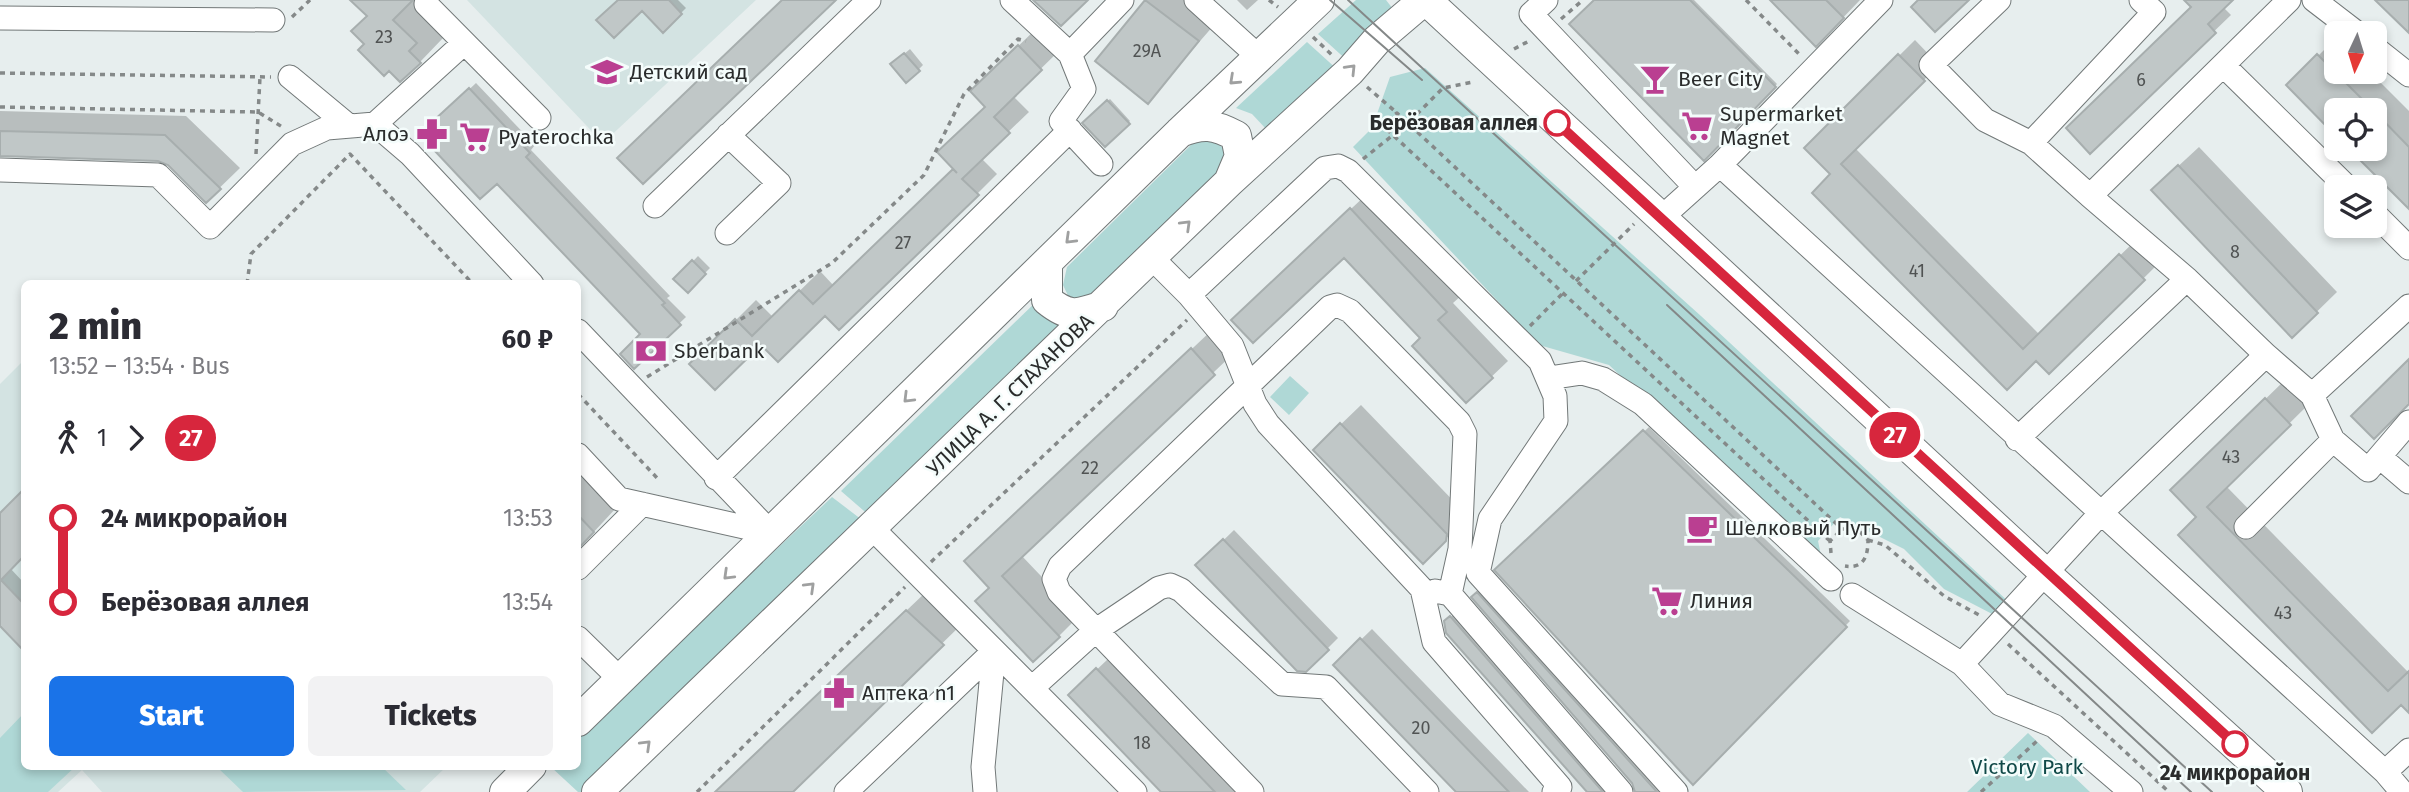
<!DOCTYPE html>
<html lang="en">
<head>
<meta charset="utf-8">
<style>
	:root { --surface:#fff; --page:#f2f2f3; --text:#2b2b33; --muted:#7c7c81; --accent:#1a73e8 }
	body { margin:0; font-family:"Fira Sans",sans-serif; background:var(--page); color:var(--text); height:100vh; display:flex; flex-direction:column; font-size:26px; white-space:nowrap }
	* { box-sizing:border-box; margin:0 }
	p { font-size:23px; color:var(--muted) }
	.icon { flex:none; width:38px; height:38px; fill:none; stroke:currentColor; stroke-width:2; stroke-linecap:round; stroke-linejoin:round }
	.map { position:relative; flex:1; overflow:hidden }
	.sheet { position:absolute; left:21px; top:280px; width:560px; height:490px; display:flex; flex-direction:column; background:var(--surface); border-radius:10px; box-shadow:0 4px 10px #0003 }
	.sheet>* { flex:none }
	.badge { padding:0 14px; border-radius:23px; font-size:24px; line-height:46px }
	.needle { width:46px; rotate:184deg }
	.fabs { position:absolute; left:2324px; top:21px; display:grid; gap:14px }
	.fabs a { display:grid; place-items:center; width:63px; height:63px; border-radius:10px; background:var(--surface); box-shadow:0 4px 10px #0003; font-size:35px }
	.map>.badge { position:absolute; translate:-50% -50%; box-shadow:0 0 0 4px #fff }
	.legs { display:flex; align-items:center; gap:10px; height:77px; padding:0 28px; font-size:23px }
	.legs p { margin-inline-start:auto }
	.summary { display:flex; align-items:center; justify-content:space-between; height:119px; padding:0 28px }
	h1 { font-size:38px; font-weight:800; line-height:52px }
	.cta { display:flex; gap:14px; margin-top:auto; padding:14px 28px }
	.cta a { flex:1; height:80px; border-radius:10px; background:var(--accent); color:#fff; font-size:28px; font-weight:800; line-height:80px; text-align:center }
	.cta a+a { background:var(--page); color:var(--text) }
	ul { padding:0 28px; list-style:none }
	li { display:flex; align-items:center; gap:24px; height:84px; font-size:26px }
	li i { display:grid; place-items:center; width:10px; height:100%; margin:0 9px; background:currentColor }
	li i::after { content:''; width:18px; height:18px; margin:-9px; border:5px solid; border-radius:50%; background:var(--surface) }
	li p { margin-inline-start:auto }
	li:first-child i { background:linear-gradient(#0000 50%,currentColor 0) }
	li:last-child i { background:linear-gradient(currentColor 50%,#0000 0) }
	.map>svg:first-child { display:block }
</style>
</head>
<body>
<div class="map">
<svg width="2409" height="792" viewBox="0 0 2409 792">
	<rect width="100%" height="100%" fill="#e7eeee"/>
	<!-- built -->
	<path fill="#d3e3e2" d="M467 0H756L603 143Z
		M24 360V766L446 767 420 792H102L82 770 58 792H0V384Z"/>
	<!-- green -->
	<path fill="#afd8d6" d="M1356 0H1386L1393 9 1350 63 1318 34Z
		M1307 42 1339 71 1267 130 1252 114 1236 108Z
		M1425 68 1701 316 2012 605 1998 617 1944 589 1904 549 1840 517 1818 541 1823 565 1609 365 1539 345 1353 147 1372 128 1390 77Z
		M1195 141 1215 142 1226 150 1229 164 1101 301 1072 304 1063 285 1067 267Z
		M1039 299 1044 312 1062 328 871 517 841 491Z
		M1290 376 1309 393 1289 415 1270 397Z
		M832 497 866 523 587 792H578L551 767 578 766V736Z
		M24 713V766L75 767 48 792H0V738Z
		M2028 733 2090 792H1967Z
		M217 767H382L406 790 243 792Z"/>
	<!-- shadow -->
	<path fill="#0003" d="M362 0H421L439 18 431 26 443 38 420 62 367 44 369 16Z
		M620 0H678L686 8 663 31 642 9Z
		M1147 0H1200L1221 17 1147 102 1097 61Z
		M1237 0H1258L1247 10Z
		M1596 0H1694L1777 84 1704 158Z
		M1772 0H1860L1836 25Z
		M2187 0H2231L2223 7 2231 15 2090 151 2193 7Z
		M1039 26 1061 49 1013 96 1029 112 981 158 997 174 977 194 825 313 761 343 692 364 756 300 773 317 820 271 834 286 955 169 987 106 972 91Z
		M2336 38V72H2370L2409 111V207L2352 149H2375V110H2336V133L2289 85Z
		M1915 40 1939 65 1855 148 2039 334 2136 240 2159 263 2049 372 2036 359 2007 387 1833 174 1806 148Z
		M910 49 923 65 918 70 897 60Z
		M476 83 535 145 531 150 670 296 667 298 686 317 634 367 643 334 497 181 422 134Z
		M1110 99 1130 121 1105 145 1084 123Z
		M0 111 186 116 240 168 206 201 169 164 159 159 0 154Z
		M2199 147 2337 292 2292 336 2173 171Z
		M1367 194 1462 295 1453 303 1508 361 1466 401 1423 338 1344 255 1249 304Z
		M698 256 710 268 688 290 676 279Z
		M1212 330 1234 353 1021 555 1079 616 1059 636 991 587 987 542Z
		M2286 379 2310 403 2226 486 2409 673V710L2401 702 2372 731 2199 517 2172 490Z
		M1361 405 1466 514V519L1423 561 1335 430Z
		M1649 427 1850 621 1693 783 1497 570Z
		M578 468 617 507 578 549Z
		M24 492V554L10 568 24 583 22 646 0 623V515Z
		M1234 530 1338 638 1306 670 1198 565Z
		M927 591 962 624 790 792H716Z
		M1479 592 1662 792H1635L1634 783 1474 597Z
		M1453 615 1606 792H1589L1446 622Z
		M1372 629 1529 792H1458L1335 665Z
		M1108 659 1235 792H1163L1070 695Z"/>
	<!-- building -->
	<path fill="#c0c7c7" stroke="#a7aeae" stroke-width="2" d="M350 0H413L393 20 417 43 409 51 421 63 400 82 389 71 384 76 358 50 364 44 351 31 367 16Z
		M618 0H669L682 14 663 33 642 11 614 38 596 20Z
		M782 0H836L643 184 617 158Z
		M1033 0H1088L1061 26Z
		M1145 0 1199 41 1148 104 1095 61Z
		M1594 0H1690L1776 87 1704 161 1569 24Z
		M1770 0H1826L1844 18 1816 47Z
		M1918 0H1969L1935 32 1911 7Z
		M2184 0H2233L2208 24 2216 33 2090 154 2066 128 2191 7Z
		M2375 0H2409V33Z
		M1018 45 1042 70 994 117 1010 133 962 179 979 195 839 330 825 316 778 362 761 345 715 390 689 364 735 319 752 336 799 290 813 304 953 169 957 173 937 152 985 107 970 91Z
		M904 53 920 71 906 83 890 64Z
		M1898 54 1925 81 1841 164 2023 349 2119 254 2145 280 2049 374 2036 361 2007 390 1812 193 1830 174 1804 148Z
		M2317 54 2373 110H2336V136L2286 85Z
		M469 88 530 153 526 157 665 303 662 305 681 325 634 369 620 354 640 334 497 184 480 199 419 134Z
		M1107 100 1130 124 1105 147 1082 123Z
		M2375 112 2409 147V209L2349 149H2375Z
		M0 131 165 135 221 189 206 203 168 165 158 161 0 156Z
		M2178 165 2318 313 2292 338 2151 190Z
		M1350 208 1447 312 1438 320 1493 378 1466 403 1412 346 1420 338 1344 258 1253 343 1231 320Z
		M692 260 706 274 688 293 673 279Z
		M1191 348 1215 375 1002 576 1060 637 1033 662 975 601 989 588 964 561Z
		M2409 359V404L2374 439 2351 416Z
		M2265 398 2291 425 2207 507 2388 691 2409 671V713L2401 705 2372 733 2178 535 2196 517 2170 490Z
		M1340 423 1447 534 1446 541 1423 564 1313 450Z
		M1643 430 1847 627 1693 785 1494 570Z
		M24 489V556L1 580 24 604V651L0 626V513Z
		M578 515 594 532 578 549Z
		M1223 539 1329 650 1306 672 1297 671 1195 565Z
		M1477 592 1657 792H1635L1632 783 1471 597Z
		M906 610 944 645 793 792H715Z
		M1450 616 1603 792H1587L1446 633 1444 621Z
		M1360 638 1509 792H1456L1333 665Z
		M1096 668 1215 792H1161L1068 695Z"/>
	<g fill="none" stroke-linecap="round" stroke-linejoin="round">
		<defs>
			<path id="minor" d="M1012 0 1070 54 1122 0
				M1196 0 1259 57
				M1546 0 1531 14 1694 186
				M1999 0 1931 65 1985 120 2031 143
				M2314 0 2357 33
				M426 4 539 118
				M0 18 273 20
				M2375 48 2409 75
				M1070 54 1084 89 1061 121 1101 164
				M2224 66 2347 187
				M290 77 349 126
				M375 124 463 44
				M1720 165 2385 772 2402 792
				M0 170 158 175 210 227 292 144 327 128 375 124 410 154 532 284
				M2090 196 2031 143 2154 12 2141 0
				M655 206 869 0
				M2375 214 2409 248
				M1661 218 1720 165 1881 0
				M727 233 779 183 728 135
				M1152 258 1189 295 1325 168 1338 166 1348 171 1540 361 1555 396 1556 421 1490 519 1478 573 1676 792
				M1189 295 1232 346 1255 404 1268 424 1422 589 1434 642 1560 787 1554 792
				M578 331 771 533
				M2266 355 2187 279 2090 196 2289 0
				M1549 378 1582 373 1603 379 1643 404 1831 579
				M2312 395 2409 306
				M2017 439 2187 279
				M578 455 619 499 771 533
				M2381 458 2409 482
				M716 478 1070 130
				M871 527 1135 792
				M2246 527 2333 440
				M578 568 642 504
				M1435 591 1450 594 1621 792
				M1852 595 1962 664 2100 514 2266 355 2312 395 2333 440 2368 470 2409 422
				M578 638 620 679
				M1962 664 2000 704 2054 726 2131 792
				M1032 688 1095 631 1159 588 1170 585 1181 590 1282 684 1326 687 1427 792
				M2385 772 2409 750
				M846 792 994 651
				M985 792 983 767 994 651
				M1252 792 1059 592 1054 579 1060 566 1330 307 1337 305 1350 311 1459 422 1465 434 1460 549 1450 594"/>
			<path id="major" d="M1426 0 2044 572 2287 792
				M1180 132C1203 123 1214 124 1236 136L1240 156 1229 182
				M1047 262V300C1069 318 1077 315 1103 306
				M578 721 1180 132 1319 0
				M505 792 531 766
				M597 792 1229 182 1350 71 1377 40 1424 0"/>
		</defs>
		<!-- minor casing -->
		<use href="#minor" stroke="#727878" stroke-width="25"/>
		<!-- major casing -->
		<use href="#major" stroke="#727878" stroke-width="32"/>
		<!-- path -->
		<path stroke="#858989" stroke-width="3.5" stroke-dasharray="5 5" stroke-linecap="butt" d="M1269 0 1278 7
			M1746 0 1801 56
			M292 17 310 0
			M1561 19 1583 0
			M1313 37 1333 56
			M1514 49 1529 41
			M0 73 271 77
			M1367 87 1397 113
			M0 107 258 112 284 128
			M256 154 260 77
			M1363 159 1408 123 1443 88 1473 82
			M1576 281 1634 224
			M247 284 251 254 350 154 473 284
			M1530 326 1563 293
			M647 377 832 263 924 175 964 94 1018 39 1026 41
			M578 394 659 480
			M1868 540 1885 545 1944 596 1981 616
			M1830 541 1381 124 1397 113 1842 529H1857L1868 540C1868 556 1864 569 1845 566
			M1831 553 1830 541 1842 529
			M931 562 1187 320
			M2008 644 2169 792
			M697 792 905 587
			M1981 792 2037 741"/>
		<!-- minor -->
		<use href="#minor" stroke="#fff" stroke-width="23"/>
		<!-- major -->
		<use href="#major" stroke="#fff" stroke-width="30"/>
		<!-- tram -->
		<path stroke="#848888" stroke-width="2" d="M1330 0 1422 80
			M1348 0 2212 792
			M1667 305 2191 792"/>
	</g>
	<!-- one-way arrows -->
	<defs><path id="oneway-chevron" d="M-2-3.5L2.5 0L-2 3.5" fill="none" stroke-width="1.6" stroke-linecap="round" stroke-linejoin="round" transform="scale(1.75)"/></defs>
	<g stroke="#9fa0a0">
		<use href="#oneway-chevron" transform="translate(1351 69) rotate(-46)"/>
		<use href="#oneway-chevron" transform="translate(1234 80) rotate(137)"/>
		<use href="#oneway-chevron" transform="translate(1186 225) rotate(-44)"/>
		<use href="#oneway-chevron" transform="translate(1070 239) rotate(136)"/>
		<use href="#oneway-chevron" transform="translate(908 398) rotate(135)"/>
		<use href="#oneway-chevron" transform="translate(728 575) rotate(136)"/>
		<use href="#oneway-chevron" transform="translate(810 587) rotate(-44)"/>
		<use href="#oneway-chevron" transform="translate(646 745) rotate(-44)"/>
	</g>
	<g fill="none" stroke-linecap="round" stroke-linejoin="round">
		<defs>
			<path id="line-1" d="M1557 123 2235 744"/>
		</defs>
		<!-- line-1 casing -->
		<use href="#line-1" stroke="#fff" stroke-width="16"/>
		<!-- line-1 -->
		<use href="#line-1" stroke="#d7263d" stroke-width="10"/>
	</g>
	<!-- icons -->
	<defs>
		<symbol id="school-bare" viewBox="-9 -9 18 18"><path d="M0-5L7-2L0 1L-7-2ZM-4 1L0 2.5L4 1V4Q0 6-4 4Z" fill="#ba3f91" stroke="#f4fcfb" stroke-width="2.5" paint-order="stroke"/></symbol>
		<symbol id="bar-bare" viewBox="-9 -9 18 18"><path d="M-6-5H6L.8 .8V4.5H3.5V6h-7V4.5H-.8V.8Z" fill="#ba3f91" stroke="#f4fcfb" stroke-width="2.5" paint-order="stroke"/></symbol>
		<symbol id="supermarket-bare" viewBox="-9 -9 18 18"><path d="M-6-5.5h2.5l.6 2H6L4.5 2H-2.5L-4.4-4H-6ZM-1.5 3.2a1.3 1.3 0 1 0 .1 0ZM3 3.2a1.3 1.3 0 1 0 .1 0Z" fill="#ba3f91" stroke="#f4fcfb" stroke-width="2.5" paint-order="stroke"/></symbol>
		<symbol id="pharmacy-bare" viewBox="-9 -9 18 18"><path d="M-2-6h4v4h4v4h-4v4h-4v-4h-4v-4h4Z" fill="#ba3f91" stroke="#f4fcfb" stroke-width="2.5" paint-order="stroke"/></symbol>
		<symbol id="bank-bare" viewBox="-9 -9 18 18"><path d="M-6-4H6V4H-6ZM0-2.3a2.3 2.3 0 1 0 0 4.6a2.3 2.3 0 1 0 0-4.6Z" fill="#ba3f91" stroke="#f4fcfb" stroke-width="2.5" paint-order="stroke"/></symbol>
		<symbol id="cafe-bare" viewBox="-9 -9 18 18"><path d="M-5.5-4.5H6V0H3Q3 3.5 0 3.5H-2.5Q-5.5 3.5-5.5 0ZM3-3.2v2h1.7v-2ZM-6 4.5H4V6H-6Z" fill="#ba3f91" stroke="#f4fcfb" stroke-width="2.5" paint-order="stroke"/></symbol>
	</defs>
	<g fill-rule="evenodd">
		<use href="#school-bare" x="585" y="50" width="44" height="44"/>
		<use href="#bar-bare" x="1633" y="57" width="44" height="44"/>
		<use href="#supermarket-bare" x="1675" y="104" width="44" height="44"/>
		<use href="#pharmacy-bare" x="410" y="112" width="44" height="44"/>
		<use href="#supermarket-bare" x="453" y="115" width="44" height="44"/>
		<use href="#bank-bare" x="629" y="329" width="44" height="44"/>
		<use href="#cafe-bare" x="1680" y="506" width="44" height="44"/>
		<use href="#supermarket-bare" x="1645" y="579" width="44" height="44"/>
		<use href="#pharmacy-bare" x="817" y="671" width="44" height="44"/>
	</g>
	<!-- markers -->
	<g fill="#fff" stroke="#d7263d" stroke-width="3.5">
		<circle cx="1557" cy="123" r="12"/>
		<circle cx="2235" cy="744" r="12"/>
	</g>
	<g text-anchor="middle" stroke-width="5" stroke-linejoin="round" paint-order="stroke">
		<!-- number labels -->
		<g font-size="18" fill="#505353">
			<text x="384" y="43">23</text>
			<text x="1147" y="57">29А</text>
			<text x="2141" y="86">6</text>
			<text x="903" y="249">27</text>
			<text x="2235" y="258">8</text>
			<text x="1917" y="277">41</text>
			<text x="2231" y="463">43</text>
			<text x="1090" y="474">22</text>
			<text x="2283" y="619">43</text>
			<text x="1421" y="734">20</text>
			<text x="1142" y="749">18</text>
		</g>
		<!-- poi labels -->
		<g font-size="21" fill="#2a2c2c" stroke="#f4fcfb" text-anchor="start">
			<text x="630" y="79">Детский сад</text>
			<text x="1678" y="86">Beer City</text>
			<text x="1720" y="121">Supermarket<tspan x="1720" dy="24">Magnet</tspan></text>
			<text x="409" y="141" text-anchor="end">Алоэ</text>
			<text x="498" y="144">Pyaterochka</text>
			<text x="674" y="358">Sberbank</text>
			<text x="1725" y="535">Шелковый Путь</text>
			<text x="1690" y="608">Линия</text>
			<text x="862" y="700">Аптека n1</text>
		</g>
		<!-- stop labels -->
		<g font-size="21" font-weight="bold" fill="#2a2c2c" stroke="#f4fcfb" text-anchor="end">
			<text x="1538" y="130">Берёзовая аллея</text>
			<text x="2235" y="780" text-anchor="middle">24 микрорайон</text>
		</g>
		<!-- street labels -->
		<g font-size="21" fill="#2a2c2c" stroke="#f4fcfb">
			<text transform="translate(1010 395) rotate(-44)" y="7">УЛИЦА А. Г. СТАХАНОВА</text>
		</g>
		<!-- park labels -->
		<g font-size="21" fill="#104948" stroke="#f4fcfb">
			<text x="2027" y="774">Victory Park</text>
		</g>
	</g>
</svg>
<div class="fabs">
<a><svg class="needle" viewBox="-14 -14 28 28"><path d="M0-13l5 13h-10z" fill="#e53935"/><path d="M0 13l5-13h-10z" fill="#7c7c81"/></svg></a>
<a><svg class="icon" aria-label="locate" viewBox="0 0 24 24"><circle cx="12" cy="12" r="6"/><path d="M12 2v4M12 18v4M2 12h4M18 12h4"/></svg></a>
<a><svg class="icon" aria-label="layers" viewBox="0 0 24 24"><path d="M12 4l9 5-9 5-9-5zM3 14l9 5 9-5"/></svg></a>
</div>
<b class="badge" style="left:1895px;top:435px;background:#d7263d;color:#fff">27</b>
<section class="sheet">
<div class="summary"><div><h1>2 min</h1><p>13:52 – 13:54 · Bus</p></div><b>60 ₽</b></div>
<div class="legs"><svg class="icon" aria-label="walk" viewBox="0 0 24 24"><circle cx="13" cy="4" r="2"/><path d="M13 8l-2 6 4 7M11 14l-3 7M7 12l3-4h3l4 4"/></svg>1<svg class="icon" aria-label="forward" viewBox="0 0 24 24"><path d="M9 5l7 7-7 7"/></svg><b class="badge" style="background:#d7263d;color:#fff">27</b></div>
<ul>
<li><i style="color:#d7263d"></i><b>24 микрорайон</b><p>13:53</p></li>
<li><i style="color:#d7263d"></i><b>Берёзовая аллея</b><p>13:54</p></li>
</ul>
<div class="cta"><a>Start</a><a>Tickets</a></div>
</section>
</div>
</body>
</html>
